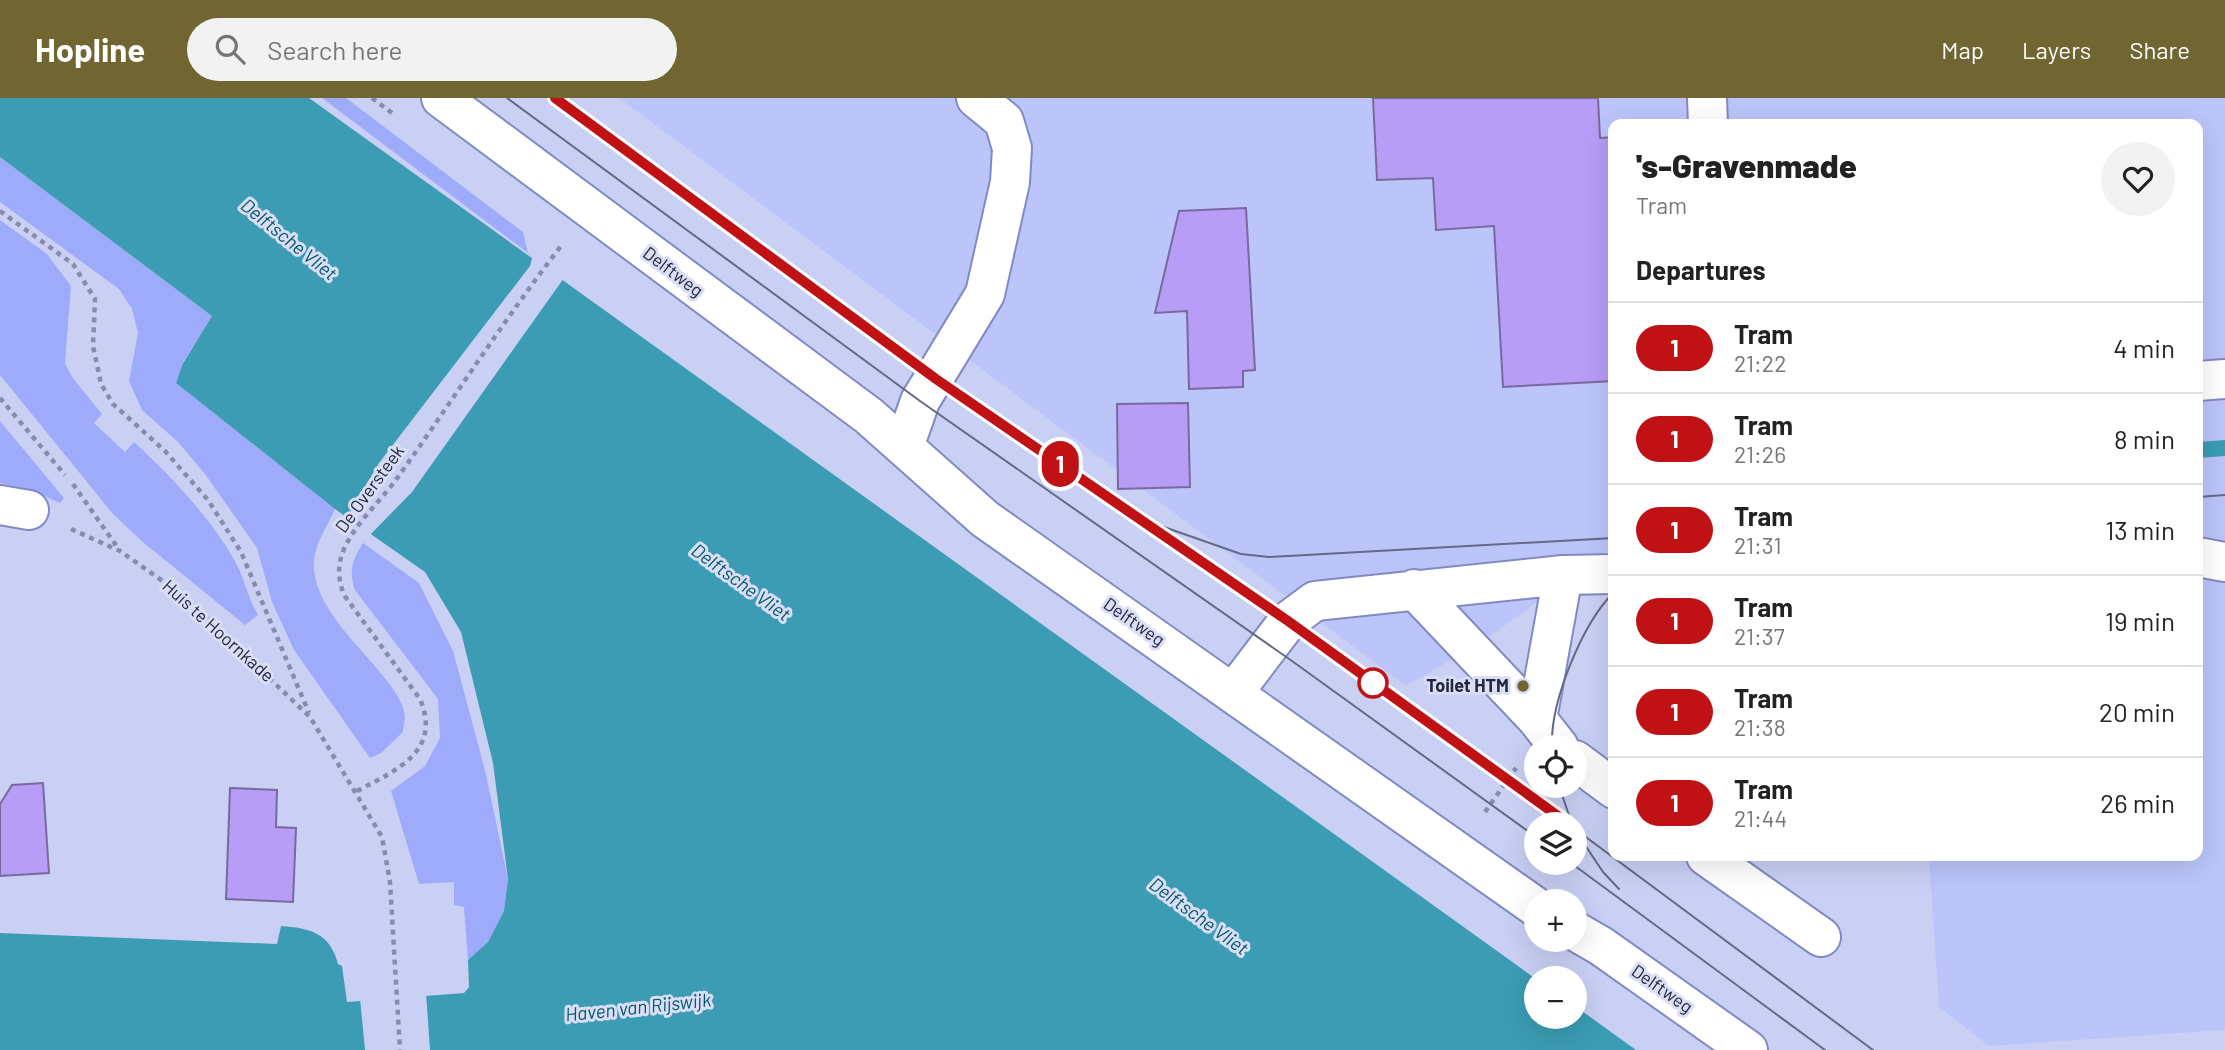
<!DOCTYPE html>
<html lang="en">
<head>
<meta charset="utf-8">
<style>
	:root { --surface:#fff; --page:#f2f2f2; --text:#222; --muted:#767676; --line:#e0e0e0; --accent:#716532 }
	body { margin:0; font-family:Barlow,sans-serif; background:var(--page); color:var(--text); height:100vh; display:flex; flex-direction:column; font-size:26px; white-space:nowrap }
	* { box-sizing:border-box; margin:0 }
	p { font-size:23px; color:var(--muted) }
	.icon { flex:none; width:38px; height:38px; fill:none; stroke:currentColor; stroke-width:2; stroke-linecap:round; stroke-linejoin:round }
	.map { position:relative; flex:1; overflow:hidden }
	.sheet { position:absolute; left:1608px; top:21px; width:595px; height:742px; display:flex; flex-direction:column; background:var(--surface); border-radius:14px; box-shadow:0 7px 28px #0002 }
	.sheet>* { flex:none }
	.badge { padding:0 14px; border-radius:23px; font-size:24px; line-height:46px }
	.fabs { position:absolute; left:1524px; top:637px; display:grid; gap:14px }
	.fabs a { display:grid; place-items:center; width:63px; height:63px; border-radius:50%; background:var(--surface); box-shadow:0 7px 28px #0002; font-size:35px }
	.map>.badge { position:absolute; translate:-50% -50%; box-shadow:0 0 0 4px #fff }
	h2 { padding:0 28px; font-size:26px; line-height:63px }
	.round { display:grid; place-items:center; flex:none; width:74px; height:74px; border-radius:37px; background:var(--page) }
	.summary { display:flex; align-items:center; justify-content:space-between; height:119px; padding:0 28px }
	h1 { font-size:33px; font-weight:800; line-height:52px }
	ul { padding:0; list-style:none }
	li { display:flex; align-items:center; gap:21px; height:91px; padding:0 28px; border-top:2px solid var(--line) }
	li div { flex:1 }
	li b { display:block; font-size:26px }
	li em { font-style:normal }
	li .badge { min-width:77px; font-weight:700; text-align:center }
	header { display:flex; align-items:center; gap:42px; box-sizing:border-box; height:98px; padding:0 35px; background:var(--accent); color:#fff }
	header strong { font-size:33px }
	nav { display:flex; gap:38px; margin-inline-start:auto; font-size:24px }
	.search { width:490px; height:63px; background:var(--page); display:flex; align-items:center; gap:18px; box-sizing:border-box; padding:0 24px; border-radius:38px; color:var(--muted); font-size:26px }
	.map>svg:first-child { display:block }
</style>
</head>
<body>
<header>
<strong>Hopline</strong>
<div class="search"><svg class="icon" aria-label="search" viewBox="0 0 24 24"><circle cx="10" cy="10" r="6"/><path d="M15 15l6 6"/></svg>Search here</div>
<nav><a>Map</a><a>Layers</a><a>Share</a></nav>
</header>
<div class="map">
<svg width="2225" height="952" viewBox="0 0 2225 952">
	<rect width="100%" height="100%" fill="#c9d0f4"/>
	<!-- built -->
	<path fill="#bbc5fa" d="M619 0H2225V932L1989 948 1939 909 1929 758H2198V26H1614L1613 449 1482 544 1406 588Z"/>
	<!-- green -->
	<path fill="#9eabfb" d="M322 0H346L523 134 528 155Z
		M0 59 212 218 182 266 176 285 335 411C329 425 318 441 315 456 302 517 401 575 405 618 405 623 403 629 403 634L381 655 370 660 294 552 272 504 257 450 205 376 178 344 142 312 129 283 138 235 132 211 119 191 0 104Z
		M0 122 47 156 71 188 65 265 72 279 102 316 94 325 125 354 134 344C172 379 216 425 239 471 246 487 249 502 258 517L245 527 144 445 113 416 0 277Z
		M0 323 64 400 60 405 29 391 0 385Z
		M363 445 419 485 453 553 485 672 508 781 504 813 488 844 468 862 464 809 454 807V784L419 786 391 693 425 668 440 640 438 601 355 492C348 473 353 461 363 445Z"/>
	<!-- water -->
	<path fill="#3b9cb3" d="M0 0H309L1536 881V919H1575V908L1636 952H0V835L277 846 281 828C310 830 330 835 338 866L342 868 347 904 464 895 469 889 468 862 488 844 504 813 508 781 493 665 461 534 425 474 335 411 176 285 182 267 212 218 0 59Z
		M2225 342V358L2198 360V344Z"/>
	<!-- pier -->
	<path fill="#c9d0f4" d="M533 157 564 180 412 394 368 439 345 423 379 365 530 168Z
		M426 895 430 952H365L360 900Z"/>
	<!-- building -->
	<path fill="#b79df5" stroke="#7869a0" stroke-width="2" d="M1373 0H1598L1600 40 1614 39V283L1503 289 1494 128 1436 132 1433 80 1377 82Z
		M1246 110 1255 272 1243 273V289L1189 291 1187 213 1155 215 1179 113Z
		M1188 305 1190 389 1118 391 1117 306Z
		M43 685 49 775 0 778V706L12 687Z
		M230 690 277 692 276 729 296 730 293 804 226 801Z"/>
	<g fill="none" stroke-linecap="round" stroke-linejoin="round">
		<defs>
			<path id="minor" d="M441 0 869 318 985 421 1536 809
				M1707 0 1708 26
				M2198 283 2225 281
				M904 349 920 303 985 196 1010 84 1012 50 1004 23 976 0
				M0 407 29 412
				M2198 459 2225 464
				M1414 491 1537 621 1559 649
				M1234 594 1288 523 1315 503 1563 477 1614 476
				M1537 621 1563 477
				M1575 662 1614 691
				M1706 758 1821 839
				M1575 833 1601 848 1748 952"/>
		</defs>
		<!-- minor casing -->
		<use href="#minor" stroke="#818ac3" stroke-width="42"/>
		<!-- path -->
		<path stroke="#878cab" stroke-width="4.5" stroke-dasharray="5 5" stroke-linecap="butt" d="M372 0 396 18
			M0 113 73 166 95 201 93 248 101 286 113 306 165 353 208 402 241 454 309 615
			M0 300 65 377
			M73 386 120 453
			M71 431 120 453 181 496 310 619 382 739 390 784 400 952
			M357 693C397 672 442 653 420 601L344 497C338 480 337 468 344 451 356 424 381 403 398 379 453 302 503 223 561 148
			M1485 714 1516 670"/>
		<!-- minor -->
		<use href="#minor" stroke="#fff" stroke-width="38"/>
		<!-- tram -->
		<path stroke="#646985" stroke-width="2" d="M507 0 920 303 1292 563 1536 739
			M555 0 936 281 1288 523 1569 726
			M2198 399 2225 397
			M1161 428 1241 456 1269 459 1614 440
			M1552 649C1550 604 1582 526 1614 494
			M1559 688 1572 726
			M1575 731 1873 952
			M1579 738 1603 774 1619 791
			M1571 765 1825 952"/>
	</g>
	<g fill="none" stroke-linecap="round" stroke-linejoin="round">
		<defs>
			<path id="line" d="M555 0 936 281 1288 523 1569 726"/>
		</defs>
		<!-- line casing -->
		<use href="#line" stroke="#fff" stroke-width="16"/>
		<!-- line -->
		<use href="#line" stroke="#c01115" stroke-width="10"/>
	</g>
	<!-- markers -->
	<circle fill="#fff" stroke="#c01115" stroke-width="3.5" cx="1373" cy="585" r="14"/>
	<circle fill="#716532" stroke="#d9def6" stroke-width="2.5" cx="1523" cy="588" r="7"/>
	<g text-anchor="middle" stroke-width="6" stroke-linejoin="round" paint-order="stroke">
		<!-- street labels -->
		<g font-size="18" fill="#23263d" stroke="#d9def6">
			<text transform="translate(673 174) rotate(37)" y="6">Delftweg</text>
			<text transform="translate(370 391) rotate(-54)" y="6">De Oversteek</text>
			<text transform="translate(1134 524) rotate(35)" y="6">Delftweg</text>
			<text transform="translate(218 533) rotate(42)" y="6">Huis te Hoornkade</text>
			<text transform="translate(1662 891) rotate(35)" y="6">Delftweg</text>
		</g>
		<!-- poi labels -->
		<g font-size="18" font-weight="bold" fill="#23263d" stroke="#d9def6" text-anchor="end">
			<text x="1509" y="594">Toilet HTM</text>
		</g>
		<!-- water labels -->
		<g font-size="19" font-style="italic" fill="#025869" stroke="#d9def6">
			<text transform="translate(289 141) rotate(39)" y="7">Delftsche Vliet</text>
			<text transform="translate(741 484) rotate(36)" y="7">Delftsche Vliet</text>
			<text transform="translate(1199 818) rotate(36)" y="7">Delftsche Vliet</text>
			<text transform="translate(638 909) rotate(-6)" y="7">Haven van Rijswijk</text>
		</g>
	</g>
</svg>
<div class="fabs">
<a><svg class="icon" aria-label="locate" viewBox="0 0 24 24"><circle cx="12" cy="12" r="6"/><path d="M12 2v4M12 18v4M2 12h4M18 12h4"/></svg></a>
<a><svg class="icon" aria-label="layers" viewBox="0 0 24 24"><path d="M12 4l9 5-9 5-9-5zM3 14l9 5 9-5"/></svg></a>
<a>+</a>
<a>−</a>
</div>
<b class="badge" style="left:1060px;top:366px;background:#c01115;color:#fff">1</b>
<section class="sheet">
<div class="summary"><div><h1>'s-Gravenmade</h1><p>Tram</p></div><a class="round"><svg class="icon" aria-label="heart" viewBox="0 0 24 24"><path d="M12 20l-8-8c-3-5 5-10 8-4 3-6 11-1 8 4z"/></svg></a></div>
<h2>Departures</h2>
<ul>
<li><span class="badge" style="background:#c01115;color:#fff">1</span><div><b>Tram</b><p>21:22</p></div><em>4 min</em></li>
<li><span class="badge" style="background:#c01115;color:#fff">1</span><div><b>Tram</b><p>21:26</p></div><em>8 min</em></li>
<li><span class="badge" style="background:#c01115;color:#fff">1</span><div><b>Tram</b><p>21:31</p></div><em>13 min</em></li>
<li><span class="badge" style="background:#c01115;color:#fff">1</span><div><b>Tram</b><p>21:37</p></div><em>19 min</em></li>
<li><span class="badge" style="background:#c01115;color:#fff">1</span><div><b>Tram</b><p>21:38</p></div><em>20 min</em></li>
<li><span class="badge" style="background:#c01115;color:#fff">1</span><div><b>Tram</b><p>21:44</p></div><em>26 min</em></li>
</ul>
</section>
</div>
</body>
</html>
